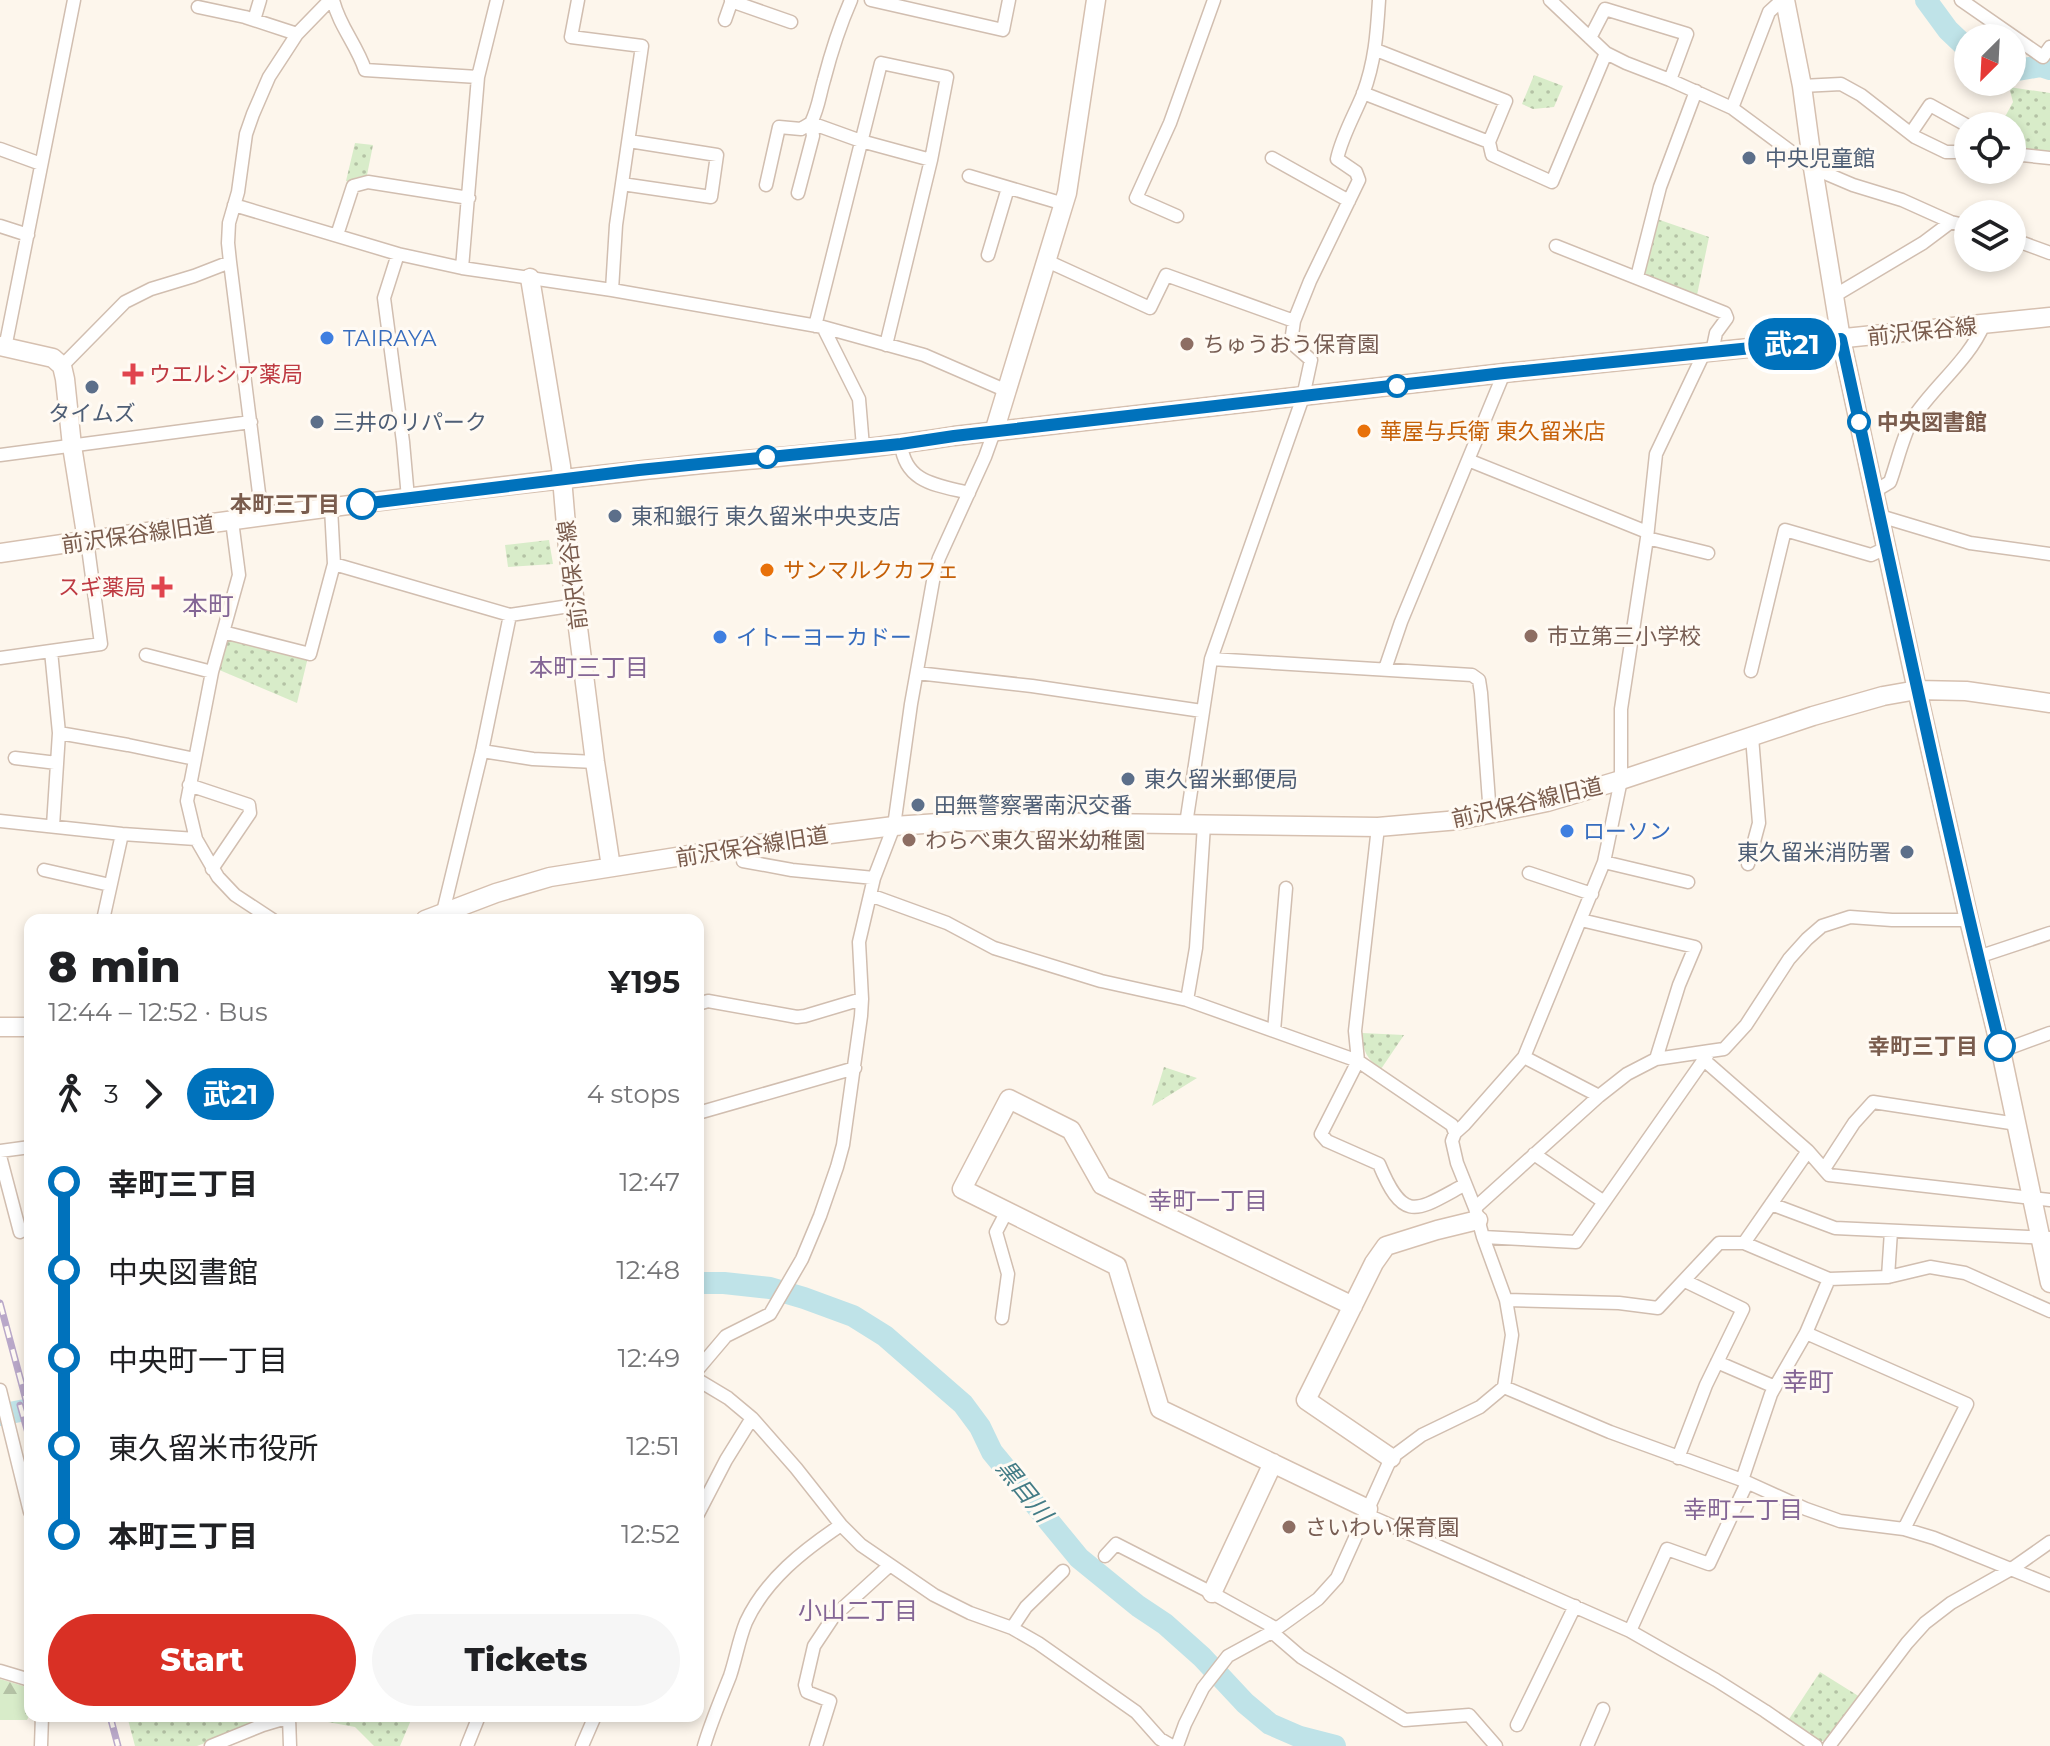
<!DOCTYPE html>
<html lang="en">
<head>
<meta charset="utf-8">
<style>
	:root { --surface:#fff; --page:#f6f6f6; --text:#202124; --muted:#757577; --accent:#d93025 }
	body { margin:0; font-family:Montserrat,"Noto Sans JP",sans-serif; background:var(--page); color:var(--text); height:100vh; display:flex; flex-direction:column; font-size:30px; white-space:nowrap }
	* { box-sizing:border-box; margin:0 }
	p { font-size:26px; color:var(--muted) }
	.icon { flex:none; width:44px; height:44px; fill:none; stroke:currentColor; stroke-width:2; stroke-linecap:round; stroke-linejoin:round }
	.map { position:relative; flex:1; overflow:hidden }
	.drawer { position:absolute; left:24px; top:914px; width:680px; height:808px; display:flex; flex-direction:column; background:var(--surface); border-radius:16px; box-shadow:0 4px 12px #0003 }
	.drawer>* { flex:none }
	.badge { padding:0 16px; border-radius:26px; font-size:28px; line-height:52px }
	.needle { width:52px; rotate:204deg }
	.buttons { position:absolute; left:1954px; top:24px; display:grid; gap:16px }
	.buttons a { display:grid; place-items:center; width:72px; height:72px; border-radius:50%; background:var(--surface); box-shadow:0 4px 12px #0003; font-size:40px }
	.map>.badge { position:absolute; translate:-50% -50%; box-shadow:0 0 0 4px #fff }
	.legs { display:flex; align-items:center; gap:12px; height:88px; padding:0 24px; font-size:26px }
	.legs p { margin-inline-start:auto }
	.summary { display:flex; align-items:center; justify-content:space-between; height:136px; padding:0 24px }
	h1 { font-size:44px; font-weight:800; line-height:60px }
	.cta { display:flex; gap:16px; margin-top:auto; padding:16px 24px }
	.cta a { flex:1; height:92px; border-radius:48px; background:var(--accent); color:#fff; font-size:32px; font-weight:800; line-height:92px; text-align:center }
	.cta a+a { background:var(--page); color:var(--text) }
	ul { padding:0 24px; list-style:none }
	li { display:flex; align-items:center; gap:28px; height:88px; font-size:30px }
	li i { display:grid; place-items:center; width:12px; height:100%; margin:0 10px; background:currentColor }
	li i::after { content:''; width:20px; height:20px; margin:-10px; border:6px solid; border-radius:50%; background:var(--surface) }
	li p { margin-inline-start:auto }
	li:first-child i { background:linear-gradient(#0000 50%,currentColor 0) }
	li:last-child i { background:linear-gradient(currentColor 50%,#0000 0) }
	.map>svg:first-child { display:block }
</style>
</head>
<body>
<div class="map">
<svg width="2050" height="1746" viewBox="0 0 2050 1746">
	<defs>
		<pattern id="forest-firs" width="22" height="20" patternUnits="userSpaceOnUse" patternTransform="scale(2)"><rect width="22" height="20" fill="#d8ecc9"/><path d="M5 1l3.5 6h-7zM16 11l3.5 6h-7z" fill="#b4c2a5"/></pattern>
		<pattern id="park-dots" width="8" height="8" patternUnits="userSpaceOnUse" patternTransform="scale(2)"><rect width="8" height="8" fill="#d8ecc9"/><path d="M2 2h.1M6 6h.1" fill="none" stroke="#b4c2a5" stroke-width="1.8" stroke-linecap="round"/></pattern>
	</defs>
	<rect width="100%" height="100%" fill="#fdf6ec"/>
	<!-- forest -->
	<path fill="url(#forest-firs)" d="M0 1679 30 1688V1714L27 1720H0Z"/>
	<!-- park -->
	<path fill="url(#park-dots)" d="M1534 75 1563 86 1554 107 1533 109 1522 104Z
		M2009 87 2050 93V153L2012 151V126H2000L2013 102Z
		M355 143 373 145 367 175 355 178 352 182 346 181Z
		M1654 218 1709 237 1696 300 1640 275Z
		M549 540 553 564 508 567 505 545Z
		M225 633 308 657 297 703 217 669Z
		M1362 1033 1404 1035 1381 1069C1366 1058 1363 1051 1362 1033Z
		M1164 1067 1197 1078 1152 1106Z
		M1820 1672 1860 1697 1825 1741H1819L1789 1719Z
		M127 1716H277L197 1746H135Z
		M295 1716H410L411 1720 400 1746H374L355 1727Z"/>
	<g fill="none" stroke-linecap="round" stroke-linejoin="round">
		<!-- river -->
		<path stroke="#bfe3e8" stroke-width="22" d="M1926 0 1948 30 1968 49
			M2012 71 2041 66 2050 69
			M698 1283H724L770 1288 804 1298 853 1316 885 1336 963 1404 980 1427 992 1452 1079 1558 1138 1606 1165 1624 1202 1657 1245 1703 1270 1724 1300 1737 1335 1746
			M0 1415 30 1409"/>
		<defs>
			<path id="street" d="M333 0C339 26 357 45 365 70L478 77
				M578 0 571 37 642 46 616 225 612 290
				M851 0C840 25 831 53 824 80 819 97 819 106 811 123L861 141 931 160
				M871 0 1003 30 1009 0
				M1550 0 1606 53 1626 63 1670 80 1732 108 1813 168 1853 185 1902 200 1951 222 1968 226
				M1961 0 2043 57 2050 47
				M731 1 791 22
				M198 7 245 17 297 34
				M254 20 260 0
				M725 20 732 0
				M1590 38 1605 9 1687 34 1670 80
				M1376 50 1506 101 1489 142 1492 155 1552 182 1606 53
				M1802 86 1841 84 1861 95 1915 137 1946 152H1968
				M1363 93 1489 142
				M1732 108 1769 12 1782 0
				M1911 133 1930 105 1968 126
				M0 149 41 164
				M2012 154 2050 158
				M1272 158 1349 201
				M969 176 1064 204
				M622 184 711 197 717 155 629 141
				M766 185 779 127 801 129 811 123 813 136 798 193
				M234 205 398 254 462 268 612 290 823 327 924 355 1007 391
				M1177 216 1136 198 1170 123 1214 0
				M0 226 28 235
				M337 235 353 186 368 182 469 198
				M2012 239 2050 253
				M1556 246 1725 313 1727 318 1716 333 1712 352
				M398 254 384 298 403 442 408 498
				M988 255 1008 188
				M1047 261 1150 308 1166 275 1294 321
				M462 268 478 77 497 0
				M1637 277 1660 187 1696 91
				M1834 296 1923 243 1951 222
				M815 326 881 63 947 77 931 160 886 345
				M823 327 859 399 863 447
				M5 348 74 0
				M62 366 125 302 151 289 194 276 230 262
				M901 444C905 483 937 485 969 493
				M0 455 251 422
				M1468 460 1647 532
				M1875 491 1890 482C1897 463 1903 435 1913 418 1935 385 1969 360 1984 324
				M1880 516 1970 543 2050 554
				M262 517 230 262 228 243 229 223 238 192 246 134 253 114 269 77 286 51 297 34 330 0
				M232 521 239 575 212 672 187 801 196 839 218 877 235 895 273 920
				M1647 538 1708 553
				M334 564 510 615 576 605
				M223 632 310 654 334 564 331 508
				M51 651 59 733 53 826
				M146 655 212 672
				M0 658 101 644 87 540
				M1211 659 1472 675 1479 680 1481 693 1490 815
				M1385 669 1401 622 1504 373
				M1751 671 1785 530 1871 555 1886 548
				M917 673 1032 686 1202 711
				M59 733 128 745 195 759
				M482 751 533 759 595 762
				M15 758 57 763
				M189 785 249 805 250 813 212 869
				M0 821 122 834 196 839
				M1186 824 1211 659 1303 397 1311 360 1295 346 1292 335 1294 321 1310 281 1359 180 1356 172 1337 159C1342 136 1354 116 1363 94 1375 62 1377 33 1379 0
				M1378 827 1355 1031 1358 1061 1321 1134 1327 1141 1379 1164C1404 1224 1416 1211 1464 1185
				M743 848V861L792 870 874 878
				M1604 862 1688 882
				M1748 864 1759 823 1752 737
				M44 870 110 885
				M1529 873 1592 894
				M870 895 947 923 994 948 1101 981 1187 1000 1358 1061 1452 1125 1455 1133 1452 1141 1457 1163 1475 1208 1483 1237 1506 1300 1512 1335 1504 1387 1480 1407 1422 1435 1391 1458 1337 1578 1318 1599 1272 1632 1228 1656 1203 1688 1185 1724 1177 1746
				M443 912 482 751 510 615
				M103 920 122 834
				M1581 920 1695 947 1679 985 1656 1059
				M1978 957 2050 933
				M1187 1000 1196 948 1204 825
				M698 1004 708 1001 797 1017 805 1016 862 999
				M1274 1031 1286 888
				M2001 1051 2050 1033
				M1704 1060 1808 1151 1744 1243
				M1599 1096 1627 1074 1656 1059 1710 1051
				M698 1113 855 1068
				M1455 1133 1464 1125 1524 1057 1604 862 1621 780V709L1647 538 1656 454 1704 353
				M0 1151 30 1147
				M1808 1151 1829 1175 2050 1200
				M1534 1154 1604 1202
				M0 1156 20 1232
				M1824 1169 1854 1123 1873 1102 2017 1124
				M1771 1204 1835 1228 2050 1238
				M1475 1208 1599 1096 1524 1057
				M1483 1237 1576 1242 1710 1051 1724 1049 1746 1025 1789 959 1807 939 1822 926 1850 917 1892 920H1969
				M1888 1277 1891 1231
				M1506 1300 1619 1303 1658 1308 1719 1243H1744L1829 1279 1888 1277 1930 1267 1965 1273 2050 1311
				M1002 1318 1008 1274 996 1232 1007 1211
				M1806 1333 1967 1404 1904 1529
				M1717 1362 1775 1387
				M698 1369 726 1336 770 1314 802 1259 820 1216 837 1167 843 1145 861 1016 862 999 859 942 874 878 894 826 911 704 935 570 939 558 985 457 994 432
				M698 1380 728 1398 752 1418 796 1468 841 1525 861 1545 934 1595 970 1613 1012 1628 1038 1643 1136 1712 1160 1739 1172 1746
				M1504 1387 1610 1432 1742 1480 1806 1509 1840 1521 1904 1529 1934 1538 2050 1585
				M0 1390 30 1512
				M1678 1458 1706 1385 1743 1309 1685 1281
				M1742 1480 1771 1394 1806 1333 1829 1279
				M1368 1509 1372 1517 1630 1631 1716 1680 1765 1711 1816 1746
				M698 1514 726 1460 752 1418
				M1105 1556 1116 1544 1212 1593 1277 1629
				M1012 1628 1026 1607 1063 1571
				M1630 1631 1667 1549 1709 1564 1747 1483
				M1272 1632 1301 1657 1405 1720 1469 1715 1496 1746
				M0 1671 30 1680
				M289 1717 290 1746
				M1517 1725 1575 1606
				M41 1746 42 1716
				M211 1746 263 1725 293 1716
				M467 1746 479 1716
				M582 1746 595 1716
				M704 1746C711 1722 721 1699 730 1676 736 1658 739 1639 746 1622 766 1579 804 1550 841 1525
				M816 1746 830 1701 807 1692 805 1685 814 1646 834 1616 890 1565
				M1587 1746 1603 1709
				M1829 1746 1907 1643 1925 1623 1951 1603 2013 1568 2050 1542"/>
			<path id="secondary" d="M1785 0 1802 86 1813 168 1841 339 1917 690 1969 920 2001 1051 2050 1283
				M530 278 561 466 568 549 595 762 611 867
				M0 346 53 358 62 366 65 379 72 446 87 540
				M994 432 1067 193 1096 0
				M0 553C211 522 424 494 636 471 742 459 849 453 954 436L1504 373 2050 317
				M425 920 496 893 550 877 790 839 894 826 969 821 1378 827 1459 820 1547 802 1621 780 1813 716 1883 696 1917 690 1966 691 2050 703
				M0 1027H30
				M1353 1306 1102 1185 1071 1130 1009 1099 962 1189 1117 1266 1160 1409 1368 1509
				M1391 1458 1306 1400 1374 1263 1386 1246 1437 1230 1478 1220
				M1212 1593 1273 1463"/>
		</defs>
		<!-- street casing -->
		<use href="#street" stroke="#d1beb0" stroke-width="15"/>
		<!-- secondary casing -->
		<use href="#secondary" stroke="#d6c0b0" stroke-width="21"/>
		<!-- street -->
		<use href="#street" stroke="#fff" stroke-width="12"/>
		<!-- secondary -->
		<use href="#secondary" stroke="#fff" stroke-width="18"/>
		<defs>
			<path id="rail" d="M0 1303 30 1415
				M20 1405 30 1440
				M110 1716 118 1746"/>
		</defs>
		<!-- rail casing -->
		<use href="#rail" stroke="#b9a8c9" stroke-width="7"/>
		<!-- rail -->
		<use href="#rail" stroke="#fffaf3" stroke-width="4" stroke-dasharray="12" stroke-linecap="butt"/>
	</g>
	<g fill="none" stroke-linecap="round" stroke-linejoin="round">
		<defs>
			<path id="line-1" d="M362 504 639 470 901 444 954 436 1504 373 1841 339C1893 575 1942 812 2000 1046"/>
		</defs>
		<!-- line-1 casing -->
		<use href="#line-1" stroke="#fff" stroke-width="18"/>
		<!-- line-1 -->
		<use href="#line-1" stroke="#0072bc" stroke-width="12"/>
	</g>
	<!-- markers -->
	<g fill="#5c6f8a" stroke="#fffaf3" stroke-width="3">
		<circle cx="1749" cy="158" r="8"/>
		<circle cx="92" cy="387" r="8"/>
		<circle cx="317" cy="422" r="8"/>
		<circle cx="615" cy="516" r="8"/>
		<circle cx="1128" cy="779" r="8"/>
		<circle cx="918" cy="805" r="8"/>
		<circle cx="1907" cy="852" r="8"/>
	</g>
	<g fill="#3f7fe0" stroke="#fffaf3" stroke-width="3">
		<circle cx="327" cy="338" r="8"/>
		<circle cx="720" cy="637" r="8"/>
		<circle cx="1567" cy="831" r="8"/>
	</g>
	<g fill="#8d6e63" stroke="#fffaf3" stroke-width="3">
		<circle cx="1187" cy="344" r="8"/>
		<circle cx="1531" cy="636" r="8"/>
		<circle cx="909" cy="840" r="8"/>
		<circle cx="1289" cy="1527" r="8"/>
	</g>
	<g fill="#e0444e" stroke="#fffaf3" stroke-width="3">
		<path d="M129 362h8v8h8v8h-8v8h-8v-8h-8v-8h8z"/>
		<path d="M158 575h8v8h8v8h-8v8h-8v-8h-8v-8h8z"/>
	</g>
	<g fill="#fff" stroke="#0072bc" stroke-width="4">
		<circle cx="1397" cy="386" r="10"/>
		<circle cx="1859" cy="422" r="10"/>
		<circle cx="767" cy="457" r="10"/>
		<circle cx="362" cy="504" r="14"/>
		<circle cx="2000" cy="1046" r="14"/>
	</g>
	<g fill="#e8710a" stroke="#fffaf3" stroke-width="3">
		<circle cx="1364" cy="431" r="8"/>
		<circle cx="767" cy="570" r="8"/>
	</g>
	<g text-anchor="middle" stroke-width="6" stroke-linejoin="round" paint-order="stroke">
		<!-- service labels -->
		<g font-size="22" fill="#4e5e75" stroke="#fffaf3" text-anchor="start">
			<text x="1765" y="166">中央児童館</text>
			<text x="92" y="421" text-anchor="middle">タイムズ</text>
			<text x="333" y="430">三井のリパーク</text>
			<text x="631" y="524">東和銀行 東久留米中央支店</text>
			<text x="1144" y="787">東久留米郵便局</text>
			<text x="934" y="813">田無警察署南沢交番</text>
			<text x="1891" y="860" text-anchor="end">東久留米消防署</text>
		</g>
		<!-- street labels -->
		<g font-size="22" fill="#7a5c4d" stroke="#fffaf3">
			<text transform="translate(1922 331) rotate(-6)" y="8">前沢保谷線</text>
			<text transform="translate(138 534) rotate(-8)" y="8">前沢保谷線旧道</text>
			<text transform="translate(572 575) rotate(-97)" y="8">前沢保谷線</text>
			<text transform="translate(1527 802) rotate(-13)" y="8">前沢保谷線旧道</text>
			<text transform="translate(752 846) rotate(-9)" y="8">前沢保谷線旧道</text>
		</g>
		<!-- shop labels -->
		<g font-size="22" fill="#366cbe" stroke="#fffaf3" text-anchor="start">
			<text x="343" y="346">TAIRAYA</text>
			<text x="736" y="645">イトーヨーカドー</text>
			<text x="1583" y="839">ローソン</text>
		</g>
		<!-- education labels -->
		<g font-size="22" fill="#785e54" stroke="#fffaf3" text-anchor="start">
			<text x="1203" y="352">ちゅうおう保育園</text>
			<text x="1547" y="644">市立第三小学校</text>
			<text x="925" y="848">わらべ東久留米幼稚園</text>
			<text x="1305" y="1535">さいわい保育園</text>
		</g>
		<!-- health labels -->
		<g font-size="22" fill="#be3a42" stroke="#fffaf3" text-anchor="start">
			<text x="149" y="382">ウエルシア薬局</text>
			<text x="146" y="595" text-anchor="end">スギ薬局</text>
		</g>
		<!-- stop labels -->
		<g font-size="22" font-weight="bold" fill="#7a5c4d" stroke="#fffaf3" text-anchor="end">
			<text x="1877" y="430" text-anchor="start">中央図書館</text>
			<text x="340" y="512">本町三丁目</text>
			<text x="1978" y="1054">幸町三丁目</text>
		</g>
		<!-- food labels -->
		<g font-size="22" fill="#c56008" stroke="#fffaf3" text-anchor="start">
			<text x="1380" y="439">華屋与兵衛 東久留米店</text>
			<text x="783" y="578">サンマルクカフェ</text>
		</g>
		<!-- neighbourhood labels -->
		<g font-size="24" fill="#846695" stroke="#fffaf3">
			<text x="589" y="676">本町三丁目</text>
			<text x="1208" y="1209">幸町一丁目</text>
			<text x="1743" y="1518">幸町二丁目</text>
			<text x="858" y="1619">小山二丁目</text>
		</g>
		<!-- water labels -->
		<g font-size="24" font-style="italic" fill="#437c86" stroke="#fffaf3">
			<text transform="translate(1024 1491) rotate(51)" y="8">黒目川</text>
		</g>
		<!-- quarter labels -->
		<g font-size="26" fill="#846695" stroke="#fffaf3">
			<text x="208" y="615">本町</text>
			<text x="1808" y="1391">幸町</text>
		</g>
	</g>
</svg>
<div class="buttons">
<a><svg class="needle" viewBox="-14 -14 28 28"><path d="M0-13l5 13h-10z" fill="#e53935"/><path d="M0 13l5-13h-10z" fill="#757577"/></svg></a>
<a><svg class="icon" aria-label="locate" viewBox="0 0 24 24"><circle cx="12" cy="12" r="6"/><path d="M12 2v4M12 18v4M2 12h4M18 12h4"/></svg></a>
<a><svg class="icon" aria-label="layers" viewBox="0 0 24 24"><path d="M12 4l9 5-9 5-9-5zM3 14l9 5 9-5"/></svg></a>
</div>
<b class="badge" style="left:1792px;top:344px;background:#0072bc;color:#fff">武21</b>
<section class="drawer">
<div class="summary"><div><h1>8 min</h1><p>12:44 – 12:52 · Bus</p></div><b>¥195</b></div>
<div class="legs"><svg class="icon" aria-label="walk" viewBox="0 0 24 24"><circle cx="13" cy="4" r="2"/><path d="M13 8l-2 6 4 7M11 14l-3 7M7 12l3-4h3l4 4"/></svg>3<svg class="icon" aria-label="forward" viewBox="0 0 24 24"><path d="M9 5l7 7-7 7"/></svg><b class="badge" style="background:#0072bc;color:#fff">武21</b><p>4 stops</p></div>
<ul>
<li><i style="color:#0072bc"></i><b>幸町三丁目</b><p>12:47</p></li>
<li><i style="color:#0072bc"></i><span>中央図書館</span><p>12:48</p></li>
<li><i style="color:#0072bc"></i><span>中央町一丁目</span><p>12:49</p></li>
<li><i style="color:#0072bc"></i><span>東久留米市役所</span><p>12:51</p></li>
<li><i style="color:#0072bc"></i><b>本町三丁目</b><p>12:52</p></li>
</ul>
<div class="cta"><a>Start</a><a>Tickets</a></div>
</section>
</div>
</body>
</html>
